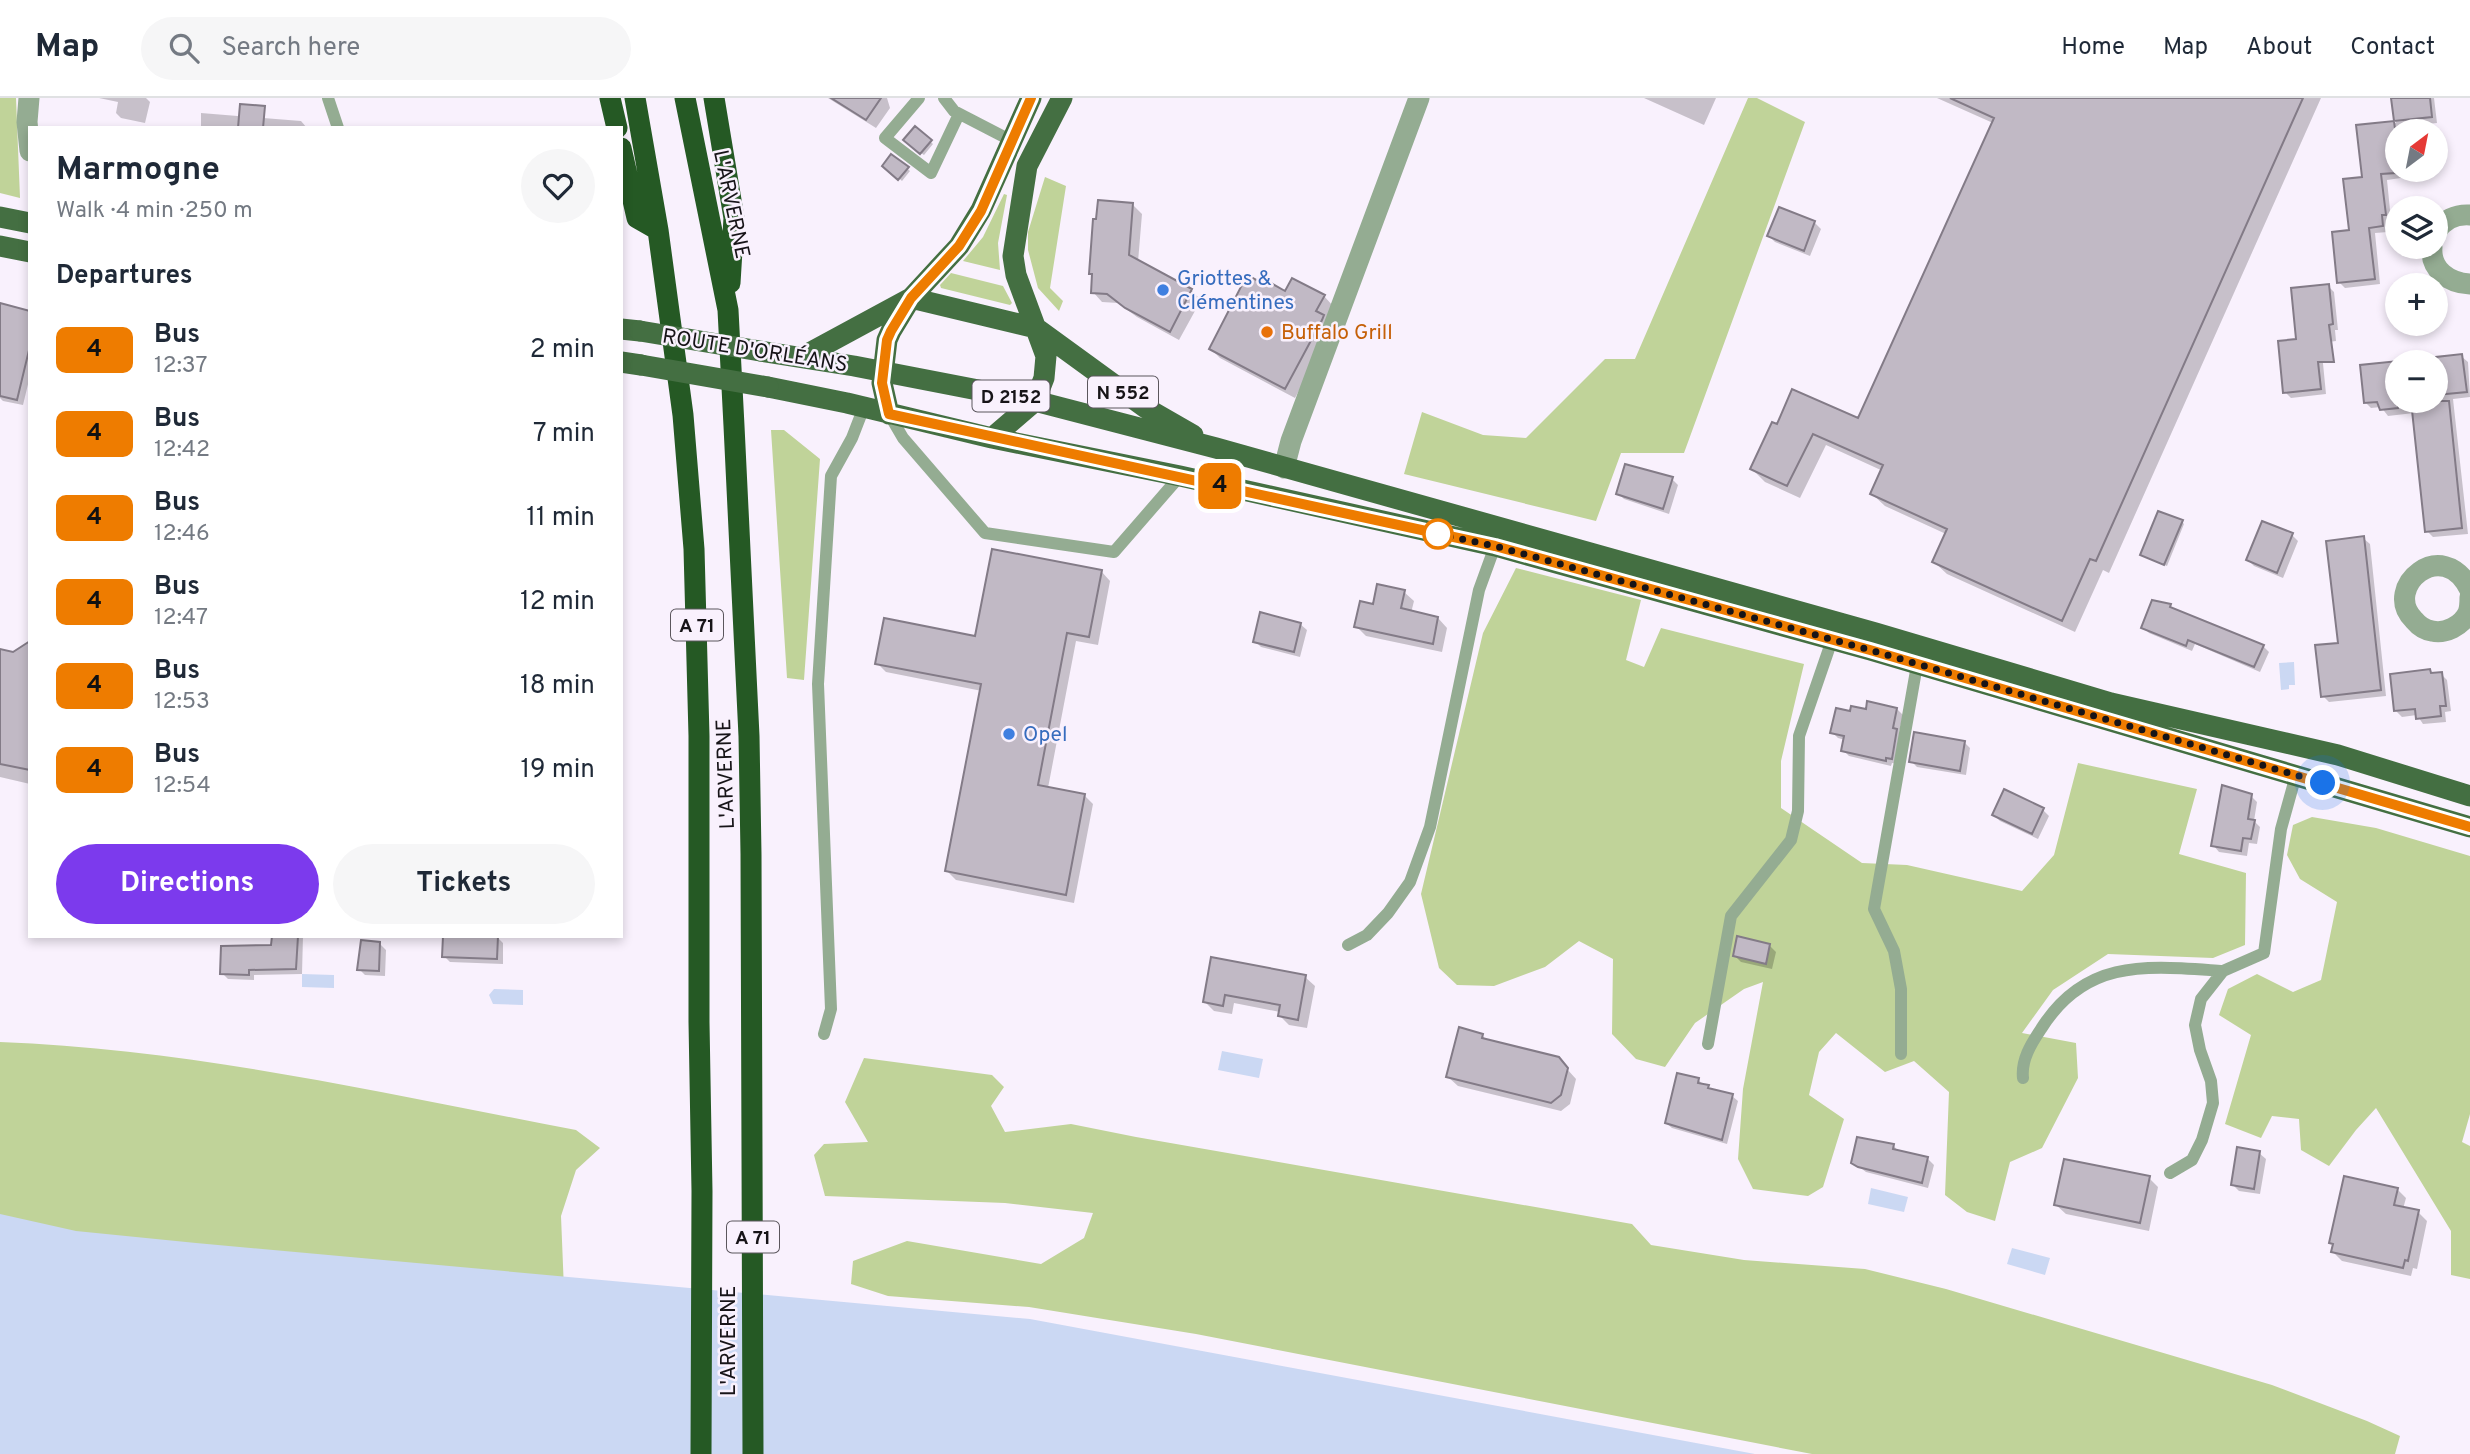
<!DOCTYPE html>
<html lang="en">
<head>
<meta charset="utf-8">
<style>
	:root { --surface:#fff; --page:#f6f6f7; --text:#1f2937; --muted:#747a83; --line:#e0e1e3; --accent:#7c3aed }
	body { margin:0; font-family:Overpass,sans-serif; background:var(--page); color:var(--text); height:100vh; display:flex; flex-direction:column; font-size:26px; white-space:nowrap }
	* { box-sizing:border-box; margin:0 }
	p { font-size:23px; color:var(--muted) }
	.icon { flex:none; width:38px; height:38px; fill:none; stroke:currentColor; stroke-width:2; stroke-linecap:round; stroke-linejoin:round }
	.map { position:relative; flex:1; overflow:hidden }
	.drawer { position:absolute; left:28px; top:28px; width:595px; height:812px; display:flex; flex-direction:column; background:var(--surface); border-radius:0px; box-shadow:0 4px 10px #0003 }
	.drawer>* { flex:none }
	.badge { padding:0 14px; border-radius:10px; font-size:24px; line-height:46px }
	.needle { width:46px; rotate:32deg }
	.tools { position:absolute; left:2385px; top:21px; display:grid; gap:14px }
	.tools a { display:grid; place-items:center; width:63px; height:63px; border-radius:50%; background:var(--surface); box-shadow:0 4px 10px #0003; font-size:35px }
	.you { position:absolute; width:35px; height:35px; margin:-18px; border:5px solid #fff; border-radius:50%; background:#1a73e8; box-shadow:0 0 0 10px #1a73e833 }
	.map>.badge { position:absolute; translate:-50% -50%; box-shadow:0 0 0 4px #fff }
	h2 { padding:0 28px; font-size:26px; line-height:63px }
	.round { display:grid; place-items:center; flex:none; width:74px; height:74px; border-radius:37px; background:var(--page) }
	.summary { display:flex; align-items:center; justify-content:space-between; height:119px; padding:0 28px }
	h1 { font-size:33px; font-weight:700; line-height:52px }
	.primary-button { display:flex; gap:14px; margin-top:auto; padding:14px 28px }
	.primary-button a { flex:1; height:80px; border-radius:42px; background:var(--accent); color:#fff; font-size:28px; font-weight:700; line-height:80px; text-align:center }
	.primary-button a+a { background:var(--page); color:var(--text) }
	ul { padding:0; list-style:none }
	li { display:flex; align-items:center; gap:21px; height:84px; padding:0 28px }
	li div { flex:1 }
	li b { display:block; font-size:26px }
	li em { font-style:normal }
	li .badge { min-width:77px; font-weight:700; text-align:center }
	header { display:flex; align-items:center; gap:42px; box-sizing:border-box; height:98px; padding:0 35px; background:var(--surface); border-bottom:2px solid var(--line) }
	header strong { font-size:33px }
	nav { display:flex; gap:38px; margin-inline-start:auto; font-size:24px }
	.search { width:490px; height:63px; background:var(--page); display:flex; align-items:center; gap:18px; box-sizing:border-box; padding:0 24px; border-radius:38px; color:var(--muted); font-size:26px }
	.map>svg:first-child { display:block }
</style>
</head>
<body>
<header>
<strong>Map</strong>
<div class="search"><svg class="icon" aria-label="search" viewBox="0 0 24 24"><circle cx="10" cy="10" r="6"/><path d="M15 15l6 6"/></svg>Search here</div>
<nav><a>Home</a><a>Map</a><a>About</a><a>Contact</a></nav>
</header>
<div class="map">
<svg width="2470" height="1356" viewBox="0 0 2470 1356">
	<rect width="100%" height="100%" fill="#f9f1fd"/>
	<!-- green -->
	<path fill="#c0d399" d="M0 0H16L20 100 0 95Z
		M1748 0H1757L1805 24 1684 355H1621L1596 423 1404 376 1422 314 1483 337 1526 340 1605 261H1635Z
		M1045 79 1066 88 1050 190 1063 203 1059 213 1038 190 1028 152V134Z
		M1004 96 1007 97 998 145 1000 172 963 163 983 139Z
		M951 175 1003 188 1012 205 1010 207 941 190 940 187Z
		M771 332H784L820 361 804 582 787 580Z
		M1516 470 1641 502 1626 562 1644 569 1661 530 1804 566 1781 663V710L1862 765 1907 767 2022 793 2054 757 2078 665 2197 691 2179 756 2246 775 2245 847 2213 860 2108 856 2053 892 2022 935 2076 945 2078 980 2042 1050 2010 1064 1995 1123 1967 1114 1945 1097 1949 994 1914 963 1885 974 1836 935 1819 954 1809 997 1844 1021 1823 1089 1808 1098 1753 1091 1738 1061 1743 991 1763 884 1744 891 1695 925 1665 969 1636 961 1612 936 1613 861 1579 843 1545 869 1494 888 1457 887 1439 870 1421 796 1483 535Z
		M2312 719 2376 730 2470 758V1016L2462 1044 2470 1048V1181L2451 1177V1133L2376 1010 2356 1032 2329 1068 2301 1052 2299 1021 2272 1018 2261 1040 2225 1026 2251 937 2219 917 2228 891 2257 876 2293 894 2321 882 2337 804 2300 781 2287 757 2293 727Z
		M0 944C193 951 387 996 576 1032L600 1050 576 1072 561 1118 564 1192 0 1129Z
		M864 960 992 977 1004 989 991 1008 1005 1034 1071 1026 1136 1039 1632 1126 1651 1147 1744 1162 1865 1171 1946 1191 2272 1287 2367 1323 2400 1338 2395 1356H1812L1196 1236 1029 1209 888 1198 851 1186 853 1163 907 1143 1041 1166 1084 1140 1093 1115 1005 1105 825 1098 814 1057 824 1046 868 1044 845 1004Z"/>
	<!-- water -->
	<path fill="#cbd8f3" d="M2294 564 2295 587H2289V591L2281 592 2279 565Z
		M302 876 334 877V890L302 889Z
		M494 891 523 892V907L493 906 489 897Z
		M1222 953 1263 961 1259 980 1218 972Z
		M1871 1090 1908 1099 1904 1114 1868 1106Z
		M0 1116 76 1133 196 1145 1030 1221 1755 1356H0Z
		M2012 1150 2050 1160 2045 1177 2007 1166Z"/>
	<!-- shadow -->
	<path fill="#0003" d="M99 0H146L150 4 145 25 121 20 116 15 118 4Z
		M828 0H887L890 10 876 30Z
		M1644 0H1716L1704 27Z
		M1937 0H2321L2109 475 2103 472 2075 534 1947 476 1934 464 1946 436 1885 408 1872 396 1883 373 1826 347 1800 400 1765 384 1752 371 1773 327 1859 322 1993 25Z
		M2393 0H2434L2437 25 2399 29 2398 72H2400L2401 80 2387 82 2391 122 2387 123 2388 134 2375 135 2380 186 2345 190 2339 184 2364 80 2358 29 2396 25Z
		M201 15 301 23 307 30H201Z
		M915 30 933 46 924 57 907 45Z
		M892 58 910 73 902 83 884 67Z
		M1133 107 1142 116 1138 164 1191 192 1201 202 1179 242 1137 219 1118 205 1102 204 1093 194 1094 178 1091 175Z
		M1780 111 1815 125 1821 131 1810 158 1775 144 1769 138Z
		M2328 188 2334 194 2338 232H2335L2336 243 2321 245 2326 296 2291 300 2285 294 2298 243Z
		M1286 195 1324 198 1333 208 1331 232 1295 300 1220 260 1211 251Z
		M0 207 30 214V278L23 307 3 303 0 300Z
		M2461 258 2468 264 2470 299 2453 301 2468 436 2433 439 2427 433 2414 315 2388 318 2381 309 2371 310 2365 304 2436 303V264H2403Z
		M1672 381 1678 387 1669 416 1624 401 1618 395Z
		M2182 424 2184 426 2167 468 2145 459Z
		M2292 437 2298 443 2283 480 2254 468 2248 462Z
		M2363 440 2370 446 2386 598 2329 604 2323 598 2339 547Z
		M1101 473 1110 483 1098 547 1076 543 1048 690 1084 697 1093 706 1074 805 956 782 947 773 982 593 886 574 877 565 977 540Z
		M1404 494 1414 503 1411 515 1438 520 1447 530 1442 554 1366 538 1356 528 1375 508Z
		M2170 508 2176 513 2263 548 2269 554 2260 574 2195 546 2192 553 2149 535 2143 529Z
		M1300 526 1307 532 1300 559 1261 549 1255 543Z
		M30 545V686L0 679V552L14 556Z
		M2430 573 2433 576H2441L2447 582 2451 613 2445 614 2446 624 2423 626 2417 617 2402 619 2396 613Z
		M1897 611 1903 617 1899 635 1902 638 1897 666 1892 665 1891 668 1849 658 1843 652 1845 642 1838 640 1832 634 1851 615Z
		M1964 644 1970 650 1966 677 1917 669 1911 663Z
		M2251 698 2257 704 2254 723 2260 729 2257 746 2249 745 2247 758 2219 754 2213 747Z
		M2043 712 2049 718 2038 741 2000 723 1994 717Z
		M274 838H303L302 876 254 877V882L228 881 222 875 273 849Z
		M497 839 503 845V866L450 864 444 858Z
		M380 846 386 852 385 878 365 877 359 871Z
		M1770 848 1776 854 1772 871 1741 864 1735 858Z
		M1212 861 1305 879 1315 888 1307 930 1289 927 1280 918V914L1234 905 1232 916 1214 913 1205 904Z
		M1482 937 1488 944 1558 961 1576 981 1570 1006 1561 1013 1458 988 1448 979Z
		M1698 982 1711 992 1732 998 1738 1003 1727 1046 1672 1030 1666 1025Z
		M1893 1047 1899 1054 1927 1060 1934 1067 1928 1090 1866 1074 1853 1064Z
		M2259 1055 2266 1061 2260 1096 2239 1093 2233 1087Z
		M2149 1080 2158 1089 2149 1133 2066 1116 2056 1107Z
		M2397 1091 2406 1100 2403 1111 2418 1114 2427 1123 2417 1171 2413 1170 2411 1178 2342 1163 2333 1154 2334 1148 2331 1145Z"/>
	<!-- building -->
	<path fill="#c1b9c5" stroke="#837b87" stroke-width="2" d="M831 0H881L866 22Z
		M1950 0H2303L2096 463 2090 461 2062 523 1932 464 1947 431 1870 396 1883 367 1813 336 1787 388 1750 371 1772 324 1777 326 1792 291 1858 320 1994 20Z
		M2391 0H2430L2432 19 2394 23Z
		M240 6 265 8 263 30H238Z
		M2394 23 2398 56V64H2395L2396 75 2381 76 2386 117H2382L2383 128 2369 130 2375 181 2337 185 2332 134 2349 132 2343 81 2362 79 2356 27Z
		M915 28 932 42 920 56 903 42Z
		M891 56 909 69 898 82 882 68Z
		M1098 102 1133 105 1129 157 1192 191 1170 234 1125 210 1107 196 1091 195 1092 176H1089L1093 121H1096Z
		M1779 109 1815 123 1804 153 1767 138Z
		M1247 177 1260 184 1262 180 1285 193 1292 180 1325 197 1316 213 1324 217 1322 222 1285 291 1209 251Z
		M2329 186 2333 226 2329 227 2334 264H2318L2321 291 2283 295 2278 243 2296 241 2291 190Z
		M0 205 30 213V248L17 302 0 298Z
		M2462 256 2467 294 2436 297V259Z
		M2398 263V310L2380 312 2377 304 2364 305 2360 267Z
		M2411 303H2449L2462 430 2425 434Z
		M1625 366 1673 379 1663 411 1616 396Z
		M2158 413 2183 422 2164 467 2140 457Z
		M2262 423 2293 435 2277 475 2246 462Z
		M2364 438 2381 592 2321 599 2315 547 2338 545 2326 443Z
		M992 451 1102 472 1089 539 1067 535 1038 687 1085 696 1066 797 945 773 981 586 875 566 884 520 975 538Z
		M1377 486 1405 492 1401 510 1438 519 1433 546 1354 529 1360 503 1373 506Z
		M2152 502 2171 506 2170 509 2264 547 2254 569 2188 542 2186 548 2141 530Z
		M1260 514 1301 525 1294 554 1253 544Z
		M30 543V672L0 666V551L13 554Z
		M2430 571 2431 575 2442 574 2446 608H2440L2441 618 2416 621 2415 611 2394 613 2390 576Z
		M1867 603 1897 610 1893 630 1897 631 1892 661 1886 660V663L1841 653 1844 638 1830 635 1836 610 1850 613 1851 608 1866 611Z
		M1914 634 1965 643 1960 673 1909 664Z
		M2222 687 2252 696 2248 721 2255 722 2251 741 2243 740 2241 753 2211 748Z
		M2004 691 2044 710 2032 736 1992 717Z
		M272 838H298L296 871 249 872V877L220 876 221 848 271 847Z
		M443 838H498L497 861 442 859Z
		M1737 838 1770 846 1766 866 1733 858Z
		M361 842 380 844 379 873 357 872Z
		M1211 859 1306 877 1298 922 1278 918 1280 907 1225 897 1223 908 1203 904Z
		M1459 929 1483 936 1482 940 1559 959 1568 970 1561 997 1551 1005 1446 979Z
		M1677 975 1699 980 1698 985 1709 987 1708 990 1733 996 1722 1042 1665 1025Z
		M1857 1039 1894 1046 1893 1051 1928 1059 1922 1085 1858 1069 1851 1065Z
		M2237 1049 2260 1053 2254 1091 2231 1087Z
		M2064 1061 2150 1078 2140 1125 2054 1107Z
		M2344 1078 2398 1090 2394 1107 2419 1112 2408 1163 2405 1162 2403 1170 2331 1154 2333 1146 2329 1145Z"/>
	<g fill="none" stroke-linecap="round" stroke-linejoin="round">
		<!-- lane -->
		<path stroke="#94ac92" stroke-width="12" d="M328 0 338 30
			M919 0 885 40 931 75 959 16
			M944 0 954 13 1012 43
			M889 316 903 340 985 435 1114 454 1180 378
			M1348 847 1367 837 1388 815 1410 784 1430 729 1479 492 1495 448
			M824 936 831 911 818 586 831 378 852 340 864 309
			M1708 946 1731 818 1791 742 1798 713 1799 638 1832 542
			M1901 956V891L1894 853 1874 811 1917 567
			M2023 980C2021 962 2031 946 2041 931 2086 859 2149 868 2223 873
			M2170 1075 2192 1062 2202 1042 2213 1005 2211 983 2200 952 2195 927 2201 901 2223 873 2264 855 2281 731 2296 677"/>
		<!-- street -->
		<path stroke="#94ac92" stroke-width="21" d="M29 0 27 24 30 53
			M2436 134C2443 122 2456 116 2470 117
			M2432 149C2430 172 2449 185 2470 186
			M1284 370 1291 343 1419 0
			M2470 492C2443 436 2381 490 2414 522 2419 528 2424 532 2432 533 2445 536 2462 528 2468 515 2470 510 2470 503 2470 499"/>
		<!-- primary -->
		<path stroke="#446f42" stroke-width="21" d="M0 119 30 125
			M0 148 30 154
			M621 231 640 233
			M760 253 854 268 1035 303 1216 350 1876 535 2111 605 2338 657 2470 698
			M802 259 911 200 1036 230 1146 310 1193 337
			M621 264 641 267
			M768 289 847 305 992 340 1180 378 1495 448 1870 552 2470 729
			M889 316 882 285 887 242 891 233 911 200 959 148 981 112 1031 0
			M992 340 1035 303 1044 280 1046 258 1016 177 1013 158 1027 68 1062 0"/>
		<!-- highway -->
		<path stroke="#255924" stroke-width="21" d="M610 0 617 30
			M635 0 658 132 683 317 694 451 699 638V924L702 1093 701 1356
			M685 0 728 212 734 328 749 638 751 756 753 1356
			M714 0 734 120 730 185
			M621 50 637 120 658 132"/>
		<!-- primary-bridge -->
		<path stroke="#446f42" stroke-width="21" d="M640 233 760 253
			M641 267 768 289"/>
	</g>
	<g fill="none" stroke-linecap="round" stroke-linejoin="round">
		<defs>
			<path id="line" d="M1031 0 981 113 959 148 911 200 891 233 887 242 882 285 889 316 1495 448 1870 552 2470 729"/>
		</defs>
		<!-- line casing -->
		<use href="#line" stroke="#fff" stroke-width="16"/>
		<!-- line -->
		<use href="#line" stroke="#ee7c00" stroke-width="10"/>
		<!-- walk -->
		<path stroke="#171418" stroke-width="7" stroke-dasharray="0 12.6" d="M1438 436 1495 448 1870 552 2323 685"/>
	</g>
	<!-- markers -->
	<g fill="#3f7fe0" stroke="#f9f1fd" stroke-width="2.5">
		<circle cx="1163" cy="192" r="7"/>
		<circle cx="1009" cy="636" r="7"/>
	</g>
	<circle fill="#e8710a" stroke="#f9f1fd" stroke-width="2.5" cx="1267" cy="234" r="7"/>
	<circle fill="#fff" stroke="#ee7c00" stroke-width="3.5" cx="1438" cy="436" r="14"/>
	<g text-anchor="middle" stroke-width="5" stroke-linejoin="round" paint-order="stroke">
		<!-- shield labels -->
		<g fill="#f9f1fd" stroke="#5b565d" stroke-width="2">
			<rect x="1088" y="278.5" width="70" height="31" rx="5"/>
			<rect x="972.5" y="282.5" width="77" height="31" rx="5"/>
			<rect x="671" y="511.5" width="52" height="31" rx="5"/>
			<rect x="727" y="1123.5" width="52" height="31" rx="5"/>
		</g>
		<g font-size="19" font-weight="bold" fill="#171418">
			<text x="1123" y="301">N 552</text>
			<text x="1011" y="305">D 2152</text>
			<text x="697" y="534">A 71</text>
			<text x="753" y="1146">A 71</text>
		</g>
		<!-- street labels -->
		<g font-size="21" fill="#171418" stroke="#f9f1fd">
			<text transform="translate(732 106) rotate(78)" y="7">L'ARVERNE</text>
			<text transform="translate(755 252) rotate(9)" y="7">ROUTE D'ORLÉANS</text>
			<text transform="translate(725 676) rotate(-92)" y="7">L'ARVERNE</text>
			<text transform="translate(728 1243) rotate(-90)" y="7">L'ARVERNE</text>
		</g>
		<!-- shop labels -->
		<g font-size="21" fill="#366cbe" stroke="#f9f1fd" text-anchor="start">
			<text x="1177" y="187">Griottes &amp;<tspan x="1177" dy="24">Clémentines</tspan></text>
			<text x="1023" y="643">Opel</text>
		</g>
		<!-- food labels -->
		<g font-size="21" fill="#c56008" stroke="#f9f1fd" text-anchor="start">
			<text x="1281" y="241">Buffalo Grill</text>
		</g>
	</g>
</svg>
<div class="tools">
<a><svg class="needle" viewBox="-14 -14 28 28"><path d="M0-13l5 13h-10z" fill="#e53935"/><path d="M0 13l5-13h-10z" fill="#747a83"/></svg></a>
<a><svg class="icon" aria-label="layers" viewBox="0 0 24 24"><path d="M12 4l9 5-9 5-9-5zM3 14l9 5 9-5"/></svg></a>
<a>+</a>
<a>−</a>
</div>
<div class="you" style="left:2323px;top:685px"></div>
<b class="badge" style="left:1220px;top:388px;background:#ee7c00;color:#111">4</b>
<section class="drawer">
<div class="summary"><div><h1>Marmogne</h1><p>Walk · 4 min · 250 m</p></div><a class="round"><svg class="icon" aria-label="heart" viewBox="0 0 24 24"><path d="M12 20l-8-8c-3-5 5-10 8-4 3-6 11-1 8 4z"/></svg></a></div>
<h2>Departures</h2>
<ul>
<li><span class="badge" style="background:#ee7c00;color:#111">4</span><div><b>Bus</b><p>12:37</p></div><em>2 min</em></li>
<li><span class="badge" style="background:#ee7c00;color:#111">4</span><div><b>Bus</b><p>12:42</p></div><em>7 min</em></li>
<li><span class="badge" style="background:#ee7c00;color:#111">4</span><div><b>Bus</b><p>12:46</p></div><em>11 min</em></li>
<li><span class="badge" style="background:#ee7c00;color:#111">4</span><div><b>Bus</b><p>12:47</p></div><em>12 min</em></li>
<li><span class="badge" style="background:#ee7c00;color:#111">4</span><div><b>Bus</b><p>12:53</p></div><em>18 min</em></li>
<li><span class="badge" style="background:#ee7c00;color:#111">4</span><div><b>Bus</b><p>12:54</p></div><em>19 min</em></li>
</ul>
<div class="primary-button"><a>Directions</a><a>Tickets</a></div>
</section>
</div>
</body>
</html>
